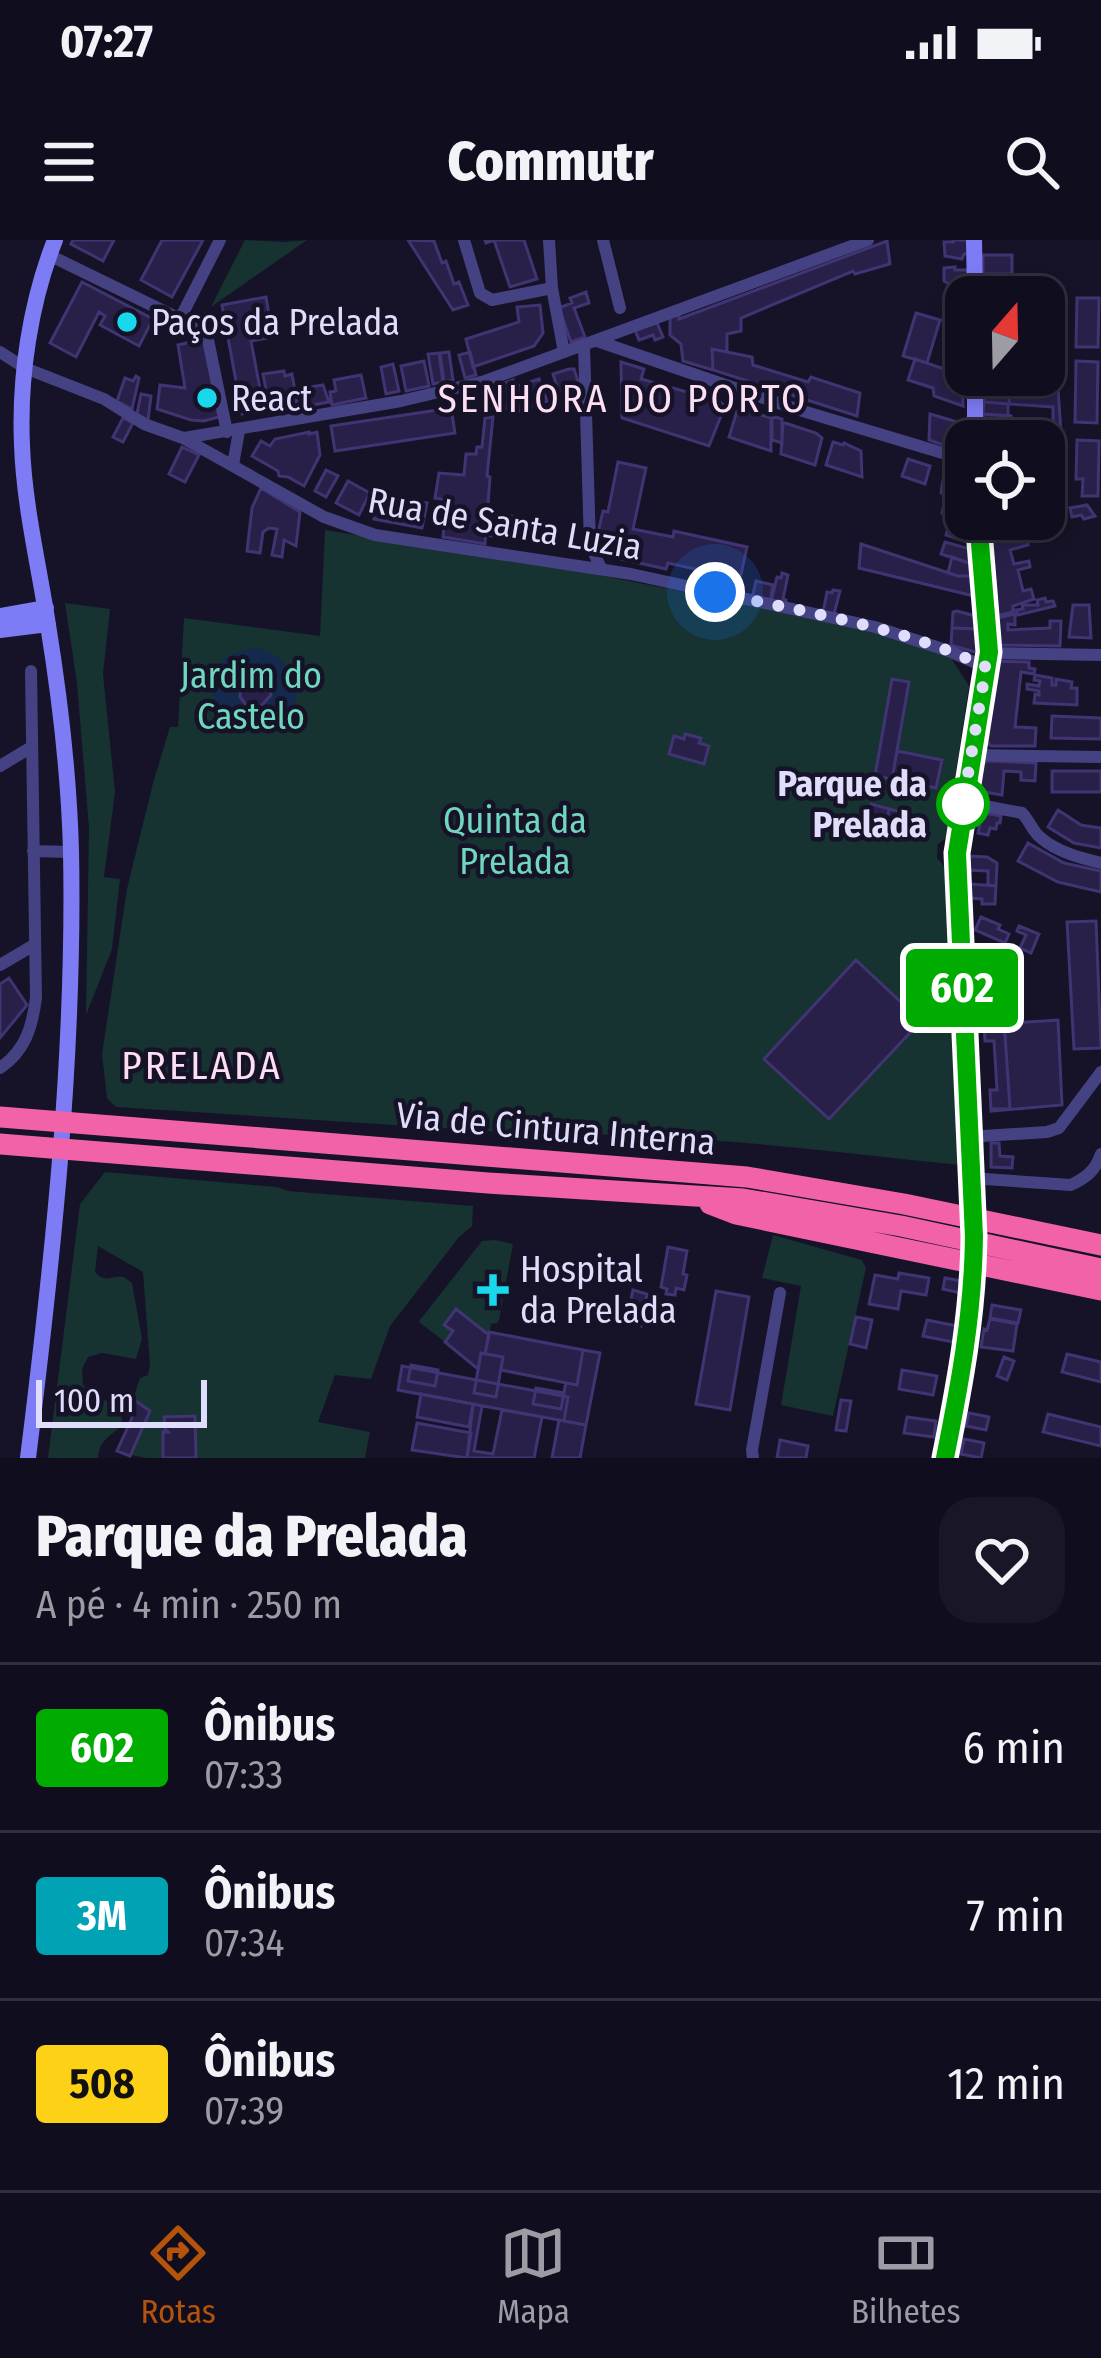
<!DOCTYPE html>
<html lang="pt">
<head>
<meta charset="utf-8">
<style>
	:root { --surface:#100e1e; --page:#191727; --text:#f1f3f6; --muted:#9c9ca4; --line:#302e3c; --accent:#b45309 }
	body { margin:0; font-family:"Fira Sans Condensed",sans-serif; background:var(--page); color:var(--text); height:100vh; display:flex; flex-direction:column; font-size:45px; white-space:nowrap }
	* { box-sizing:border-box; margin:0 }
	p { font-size:39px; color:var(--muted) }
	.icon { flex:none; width:66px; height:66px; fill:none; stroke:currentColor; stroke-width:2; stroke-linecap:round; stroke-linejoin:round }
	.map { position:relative; height:1218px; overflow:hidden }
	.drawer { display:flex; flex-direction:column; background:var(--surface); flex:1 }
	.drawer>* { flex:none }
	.badge { padding:0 24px; border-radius:9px; font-size:42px; line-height:78px }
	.needle { width:78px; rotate:20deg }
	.controls { position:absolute; left:945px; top:36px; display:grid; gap:24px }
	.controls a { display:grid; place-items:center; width:120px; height:120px; border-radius:24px; background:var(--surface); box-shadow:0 6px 18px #0003,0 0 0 3px var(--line); font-size:60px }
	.scale { position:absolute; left:36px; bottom:30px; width:171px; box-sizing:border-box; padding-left:12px; border:6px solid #e0ddfc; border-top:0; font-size:33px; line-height:42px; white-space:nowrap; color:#e0ddfc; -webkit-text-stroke:9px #161328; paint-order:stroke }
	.you { position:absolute; width:60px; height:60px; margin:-30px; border:9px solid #fff; border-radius:50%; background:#1a73e8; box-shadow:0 0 0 18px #1a73e833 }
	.map>.badge { position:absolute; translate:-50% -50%; box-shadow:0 0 0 6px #fff }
	.round { display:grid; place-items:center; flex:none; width:126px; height:126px; border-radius:36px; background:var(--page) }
	.summary { display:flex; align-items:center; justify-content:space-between; height:204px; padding:0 36px }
	h1 { font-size:57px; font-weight:800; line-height:90px }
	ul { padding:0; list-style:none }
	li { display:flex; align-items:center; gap:36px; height:168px; padding:0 36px; border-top:3px solid var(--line) }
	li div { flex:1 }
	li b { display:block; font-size:45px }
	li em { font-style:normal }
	li .badge { min-width:132px; font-weight:700; text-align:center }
	.status { display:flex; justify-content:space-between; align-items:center; height:84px; padding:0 60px; background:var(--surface); direction:ltr }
	.status svg { height:33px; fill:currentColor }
	header { display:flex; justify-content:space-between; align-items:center; height:156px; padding:0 36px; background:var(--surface); font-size:54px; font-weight:800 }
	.tab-bar { display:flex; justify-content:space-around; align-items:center; height:168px; border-top:3px solid var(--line); background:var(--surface); font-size:33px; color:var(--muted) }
	.tab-bar a { display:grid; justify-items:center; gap:6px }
	.tab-bar .selected { color:var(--accent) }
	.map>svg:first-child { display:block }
</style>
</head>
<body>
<div class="status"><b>07:27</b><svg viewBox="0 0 49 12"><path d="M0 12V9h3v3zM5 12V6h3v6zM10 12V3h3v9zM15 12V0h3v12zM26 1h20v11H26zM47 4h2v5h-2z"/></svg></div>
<header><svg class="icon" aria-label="menu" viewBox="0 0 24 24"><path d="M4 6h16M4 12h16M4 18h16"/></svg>Commutr<svg class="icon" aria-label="search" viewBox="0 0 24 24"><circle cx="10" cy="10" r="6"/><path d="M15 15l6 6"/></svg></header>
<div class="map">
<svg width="1101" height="1218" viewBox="0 0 1101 1218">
	<rect width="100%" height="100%" fill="#161328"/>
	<!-- green -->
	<path fill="#163231" d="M245 0 283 2 307 0 211 67Z
		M325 290 589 333 872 389 948 413 969 446 946 598 938 604 937 618 946 628 961 925C881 917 801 907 721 901 652 897 595 900 528 878L525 894H517L514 902 504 901 501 892 116 867 107 858 102 814 127 649 153 543 170 487H178L184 378 320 396Z
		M65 363 110 369 103 434 115 552 104 637 120 639 112 709 86 775 89 588 77 443Z
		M105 932 277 947 288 951 473 966 472 986 459 997 390 1086 371 1139 335 1135 318 1182 370 1192 365 1218H145L118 1212 132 1178 133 1159 140 1138 148 1135 150 1125 143 1032 98 1006 95 1032C105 1044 111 1035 124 1037L132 1043 142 1099 136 1119 102 1113 88 1117 82 1129 83 1145 93 1155 121 1167 122 1184C112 1197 100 1197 98 1218H48L80 964Z
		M773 995 862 1020 866 1028 833 1176 781 1165 801 1046 762 1038Z
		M495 1000 513 1004 499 1080 497 1083 491 1084 489 1095 456 1070 445 1084 453 1091 445 1102 419 1082 420 1080 482 1001Z"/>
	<!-- water -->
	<path fill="#14294c" d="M259 408C291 418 312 453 284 480 229 534 168 413 259 408Z"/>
	<!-- building -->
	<path fill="#282048" stroke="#403472" stroke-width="3" d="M73 0H114L103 21 71 4Z
		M162 0H203L172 57 141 40Z
		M408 0 434 1 442 23 446 21 454 44 459 42 468 65 453 70Z
		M485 0H524L537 39 510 47 494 0 486 3Z
		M953 0H968V14H964L962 19 945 16 944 2H953Z
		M887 1 890 24 855 34 853 31 741 78V91L727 94V112L712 109 713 130 683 121 681 104 670 95V77L679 75V79Z
		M983 15H1012V34H983Z
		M955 27V30H969L968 44H949L944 41V28Z
		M984 38 1031 49 1030 57H983Z
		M82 42 153 79 139 106 100 85 105 76 99 72 76 117 50 103Z
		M947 48H967L966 87 943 81Z
		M586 52 589 63 574 68 585 97 571 102 559 68 572 63 570 58Z
		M266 57 273 97 251 101 264 170 242 174 222 65Z
		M1077 58H1099L1098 107H1076Z
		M540 65 543 93 534 106 473 127 466 99 519 82 517 67Z
		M916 73 940 80 927 123 903 116Z
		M657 83 663 97 655 100 653 95 639 100 635 90Z
		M204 99 219 177 204 181 191 180 157 169 160 145 185 148 178 105Z
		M712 109 752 117 753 125 808 142 811 137 860 153 857 176 713 130Z
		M449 112 453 140 444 142 440 113Z
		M470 112 476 135 465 138 459 115Z
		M439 113 443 142 433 144 428 114Z
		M915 119 962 135 963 166 934 156 933 148 908 140Z
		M424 121 429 146 406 151 401 126Z
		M1076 121 1098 122 1097 183 1075 182Z
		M621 122 644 129 641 139 719 161 725 166 709 206 622 178Z
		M393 124 399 151 386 154 381 127Z
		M569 129H574L578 141 559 153 553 134Z
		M284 131 285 136 292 134 297 163 269 165 263 134Z
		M361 135 366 158 332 165 330 152 336 151 334 140Z
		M136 136 139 138 132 169 117 161 125 138 133 141Z
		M501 139 502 168 492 169 491 143Z
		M539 139 547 161 514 173 512 148Z
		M513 140V168H502L501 144Z
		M984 141 1014 143 1013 151 984 149Z
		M323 145 329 162 307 166 304 148Z
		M1049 147 1058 148 1062 207 1047 206V190H1053V167L1009 164 1010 151 1048 155Z
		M984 149 1010 151 1009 164 984 162Z
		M141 154 151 156 148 180 137 174Z
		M984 162 1008 164V176L983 174Z
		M451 168 455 193 335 211 331 186Z
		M741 169 771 178V211L729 197 737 171Z
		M930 174 961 183 958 204 952 208 929 200Z
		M983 174 1011 176V187L984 186Z
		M772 176 782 179V203L772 200Z
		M493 177 487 236 490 237 485 304 443 297 447 260 435 258 439 233 464 235 466 214H476L477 207H482L485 178Z
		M123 178 133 183 123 202 113 197Z
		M785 183 816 193 822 198 815 225 781 214 783 184Z
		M984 186 1008 187 1009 201H984Z
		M309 192V194L317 192 320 215 304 246 288 237 279 236 278 231 252 216 261 201 270 206 275 199Z
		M1077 200 1099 201 1098 256H1082L1083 239H1076Z
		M833 202 843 205 844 203 861 211 862 237 826 225Z
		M182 207 199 215 185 242 169 234Z
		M908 219 930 226 925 244 902 236Z
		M618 222 646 228 633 289 673 297 674 291 747 307 740 339 668 323 666 329 612 317 615 301 597 297 603 271 608 272Z
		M326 230 338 236 326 257 315 251Z
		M943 240 951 242 950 245 966 247V260L941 253Z
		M348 241 370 253 359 275 336 263Z
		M261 248 300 272 296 306 284 300 282 317 272 315 277 289 269 288 263 292 260 313 247 311 252 268Z
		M379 254 427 263 422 288 374 279Z
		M944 264 966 271V279H971V282L942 273Z
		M1087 265 1095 276 1084 279 1081 275 1072 277 1070 268Z
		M488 272 517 277V300L486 295Z
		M985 279H1038L1013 284 1014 291 1039 286 1041 294 1026 296 1028 305 1010 310 1014 324 1029 321 1030 327 1018 330 1023 351 1031 349 1034 359 1013 366V372L992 377Z
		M949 284 972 292 973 304 946 295Z
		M945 302 973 310 975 325 941 314Z
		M861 304 958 336H976L978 357 859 328Z
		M952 317 975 325 976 336H958L948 333Z
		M782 333 788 335 783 359 786 360 785 365 771 362 777 337 781 338Z
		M756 341 773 345 770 362 752 358Z
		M833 350 840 351 834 374 823 372 827 352 832 353Z
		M1045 358 1046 362 1053 361 1055 366 1018 375 1016 370 1023 369 1022 365H1038L1037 360Z
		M1073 365H1089L1091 398 1069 397Z
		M957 371 979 377 980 389 952 388 953 372Z
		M1015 374V385L1008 384V390L1050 388V381H1061L1060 406 1000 405 995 399 993 379Z
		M952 388 980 389 981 414 951 405Z
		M994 421 1029 422V428L1035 429 1034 434 1021 432 1015 487 1036 488 1035 506H991L987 502Z
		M1035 435 1052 438V445H1056V439L1072 442 1071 448H1077V465L1034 463 1035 454 1039 455V451L1027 449V444L1039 446 1040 441 1034 440Z
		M251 437H261L269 444 271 455 261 466 246 465 240 457 242 442Z
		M892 439 909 442 892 539 875 536Z
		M1052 476 1101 478V499L1051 498Z
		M685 494 701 498 699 503 709 506 704 524 669 514 674 496 684 499Z
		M897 511 942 520 936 548 892 539Z
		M987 521 1036 523 1035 541 1021 540V532L1004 531 1002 555 984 552 983 556 975 554 980 527Z
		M1052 531H1101V552H1052Z
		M871 564 889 569 886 585 867 580Z
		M889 569 907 573 906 580 902 579 899 593 885 590Z
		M1058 570 1081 585 1101 588V608L1074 603 1048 587Z
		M973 571 1001 576 1000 583H997L996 589 990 588 988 595 978 593 980 584 970 583Z
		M1028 603 1064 623 1101 631V652L1058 642 1018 621Z
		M968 616 987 617 997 623 996 646 988 645V631L968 630Z
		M970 644 996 646 995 664H982V659L969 658Z
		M981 677 1000 685 998 689 1009 694 1005 703 975 690Z
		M1096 681 1101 808 1074 809 1067 682Z
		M1019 686 1039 694 1031 713 1020 708 1026 695 1017 691Z
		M856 720 921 781 829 879 764 819Z
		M9 738 27 765 0 798V744Z
		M982 747H1011L1012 783 1058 780 1062 865 991 871 990 850H997L994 801H985Z
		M1004 780 1010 869H991L990 850H997L994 801H985L984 781Z
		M991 903H999L1000 916 1013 917 1012 928 991 927Z
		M668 1007 687 1011 683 1034 687 1035 684 1050 676 1048 675 1055 666 1054 667 1049 661 1047Z
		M899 1033 929 1038 926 1055 901 1051 898 1069 869 1064 875 1035 898 1039Z
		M945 1038 967 1042 965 1054 943 1049Z
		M633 1050 647 1054 646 1060 660 1063 656 1079 643 1076 641 1086 626 1083Z
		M716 1051 749 1057 730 1170 696 1164Z
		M992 1065 1021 1070 1018 1083 990 1078Z
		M456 1069 489 1095 485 1114 481 1113 478 1129 445 1102 453 1091 444 1085Z
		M856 1077 872 1080 866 1108 850 1104Z
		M990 1079 1017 1084 1013 1111 981 1107 984 1089 987 1090Z
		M927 1080 962 1087 958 1103 923 1096Z
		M489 1092 583 1110 577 1145 501 1130 503 1117 485 1114Z
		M583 1110 600 1113 586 1185 564 1181 568 1157 563 1156 566 1143 577 1145Z
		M481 1113 503 1117 496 1157 474 1153Z
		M1067 1114 1101 1122V1142L1062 1132Z
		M1004 1117 1014 1121 1007 1140 997 1136Z
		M411 1125 438 1130 435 1146 408 1141Z
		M402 1126 568 1157 564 1181 398 1150Z
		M902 1130 937 1136 933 1155 899 1149Z
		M536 1148 564 1153 561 1169 533 1164Z
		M421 1154 473 1164 469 1187 417 1177Z
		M133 1159 150 1171 130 1216 117 1211 132 1178Z
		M841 1160 851 1161 846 1191 836 1190Z
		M473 1164 482 1166 474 1211 493 1214 502 1170 542 1177 534 1218H467Z
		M473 1164 482 1166 474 1211 493 1214 502 1170 542 1177 534 1218H467Z
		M969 1173 989 1177 986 1190 966 1186Z
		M1048 1174 1101 1187V1206L1043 1192Z
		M195 1176 196 1218H163V1192H168L165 1189 164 1177Z
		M907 1177 936 1181 934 1197 904 1193Z
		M559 1180 586 1185 580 1218H552Z
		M559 1180 586 1185 580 1218H552Z
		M417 1183 471 1193 467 1218 412 1210Z
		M964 1199 984 1203 981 1218 961 1214Z
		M780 1200 808 1206 806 1218H777Z"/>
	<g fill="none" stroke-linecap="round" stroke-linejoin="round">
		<!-- minor -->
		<path stroke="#444283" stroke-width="12" d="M464 0 480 53 492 60 552 48
			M549 0 552 48 564 112
			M603 0 620 68
			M49 15 176 77 182 75 220 0
			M182 75 197 84 207 95 227 192
			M597 101 796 169 966 220
			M584 106 590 305 601 328
			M0 112 25 128 104 159 144 184 183 198 324 277 375 295 631 334 875 387 949 411 985 427
			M184 198 401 161 485 141 868 0
			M233 225 239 191
			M989 413 1101 415
			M973 515 1101 517
			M0 526 30 508
			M964 562 1022 573C1030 581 1032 591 1041 598 1057 612 1081 618 1101 623
			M33 611 71 612
			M0 725 34 705
			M0 828C25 811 32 788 36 758L31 431
			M968 897 1047 892 1059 888 1101 832
			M970 938 1071 945C1087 937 1095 931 1101 914
			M753 1218 752 1210 780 1053"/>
		<!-- secondary -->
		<path stroke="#7e7cf4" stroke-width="16" d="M974 0 975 57
			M975 135V201
			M0 376 46 368
			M0 390 48 384
			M973 986 957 613 989 413 978 279
			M28 1218C53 1017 75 814 71 611 69 536 60 459 48 385 39 326 24 265 22 205 19 138 30 63 55 0
			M945 1218 969 1090 974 1011"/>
		<!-- motorway -->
		<path stroke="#f262a8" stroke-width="21" d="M0 877 747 937 904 964 1101 1005
			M0 904 488 943 743 959 901 986 1101 1029
			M710 964 736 974 1101 1050"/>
	</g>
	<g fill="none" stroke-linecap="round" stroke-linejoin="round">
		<defs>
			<path id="line" d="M945 1218C960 1143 973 1074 974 997L957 613 989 412 978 279"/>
		</defs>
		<!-- line casing -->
		<use href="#line" stroke="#fff" stroke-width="27"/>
		<!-- line -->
		<use href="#line" stroke="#00ac00" stroke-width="18"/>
		<!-- walk -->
		<path stroke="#e0ddfc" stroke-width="12" stroke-dasharray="0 21.6" d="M715 352C806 373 901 386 986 427L963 564"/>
	</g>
	<!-- markers -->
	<g fill="#19d8ec" stroke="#161328" stroke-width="4.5">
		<circle cx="127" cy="82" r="12"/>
		<circle cx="207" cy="158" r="12"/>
		<path d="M487 1032h12v12h12v12h-12v12h-12v-12h-12v-12h12z"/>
	</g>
	<circle fill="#fff" stroke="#00ac00" stroke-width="6" cx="963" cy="564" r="24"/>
	<g text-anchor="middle" stroke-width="9" stroke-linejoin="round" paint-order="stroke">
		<!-- poi labels -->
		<g font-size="36" fill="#e0ddfc" stroke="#161328" text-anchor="start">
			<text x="151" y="95">Paços da Prelada</text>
			<text x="231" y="171">React</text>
			<text x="520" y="1042">Hospital<tspan x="520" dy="41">da Prelada</tspan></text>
		</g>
		<!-- street labels -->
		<g font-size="36" fill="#e0ddfc" stroke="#161328">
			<text transform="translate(505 283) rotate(10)" y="13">Rua de Santa Luzia</text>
			<text transform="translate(556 888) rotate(5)" y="13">Via de Cintura Interna</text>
		</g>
		<!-- park labels -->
		<g font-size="36" fill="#6ed7bd" stroke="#161328">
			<text x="251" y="448">Jardim do<tspan x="251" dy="41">Castelo</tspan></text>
			<text x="515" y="593">Quinta da<tspan x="515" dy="41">Prelada</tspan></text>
		</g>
		<!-- stop labels -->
		<g font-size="36" font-weight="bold" fill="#e0ddfc" stroke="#161328" text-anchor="end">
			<text x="927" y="556">Parque da<tspan x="927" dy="41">Prelada</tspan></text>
		</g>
		<!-- neighbourhood labels -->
		<g font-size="39" letter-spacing="3" fill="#fcdff2" stroke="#161328">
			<text x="623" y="172">SENHORA DO PORTO</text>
			<text x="202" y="839">PRELADA</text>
		</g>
	</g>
</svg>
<div class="controls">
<a><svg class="needle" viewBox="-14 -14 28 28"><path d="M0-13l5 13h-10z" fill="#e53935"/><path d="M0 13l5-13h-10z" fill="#9c9ca4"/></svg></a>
<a><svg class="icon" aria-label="locate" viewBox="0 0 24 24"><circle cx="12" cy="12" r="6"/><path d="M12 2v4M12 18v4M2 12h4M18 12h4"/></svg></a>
</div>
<div class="scale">100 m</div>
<div class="you" style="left:715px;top:352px"></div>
<b class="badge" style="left:962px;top:748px;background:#00ac00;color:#fff">602</b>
</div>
<section class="drawer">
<div class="summary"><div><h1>Parque da Prelada</h1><p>A pé · 4 min · 250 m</p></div><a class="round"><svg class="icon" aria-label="heart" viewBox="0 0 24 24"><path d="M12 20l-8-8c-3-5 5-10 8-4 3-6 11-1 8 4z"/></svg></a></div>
<ul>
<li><span class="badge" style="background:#00ac00;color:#fff">602</span><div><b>Ônibus</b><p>07:33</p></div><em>6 min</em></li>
<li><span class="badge" style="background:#00a3b4;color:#fff">3M</span><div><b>Ônibus</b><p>07:34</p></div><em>7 min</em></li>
<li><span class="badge" style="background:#fcd116;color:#111">508</span><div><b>Ônibus</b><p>07:39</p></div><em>12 min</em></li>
</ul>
</section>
<nav class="tab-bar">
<a class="selected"><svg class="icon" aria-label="directions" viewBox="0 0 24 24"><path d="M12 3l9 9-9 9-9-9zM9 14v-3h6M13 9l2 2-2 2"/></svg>Rotas</a>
<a><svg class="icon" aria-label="map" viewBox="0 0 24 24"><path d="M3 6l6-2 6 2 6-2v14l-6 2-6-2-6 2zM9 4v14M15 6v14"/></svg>Mapa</a>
<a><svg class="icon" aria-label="tickets" viewBox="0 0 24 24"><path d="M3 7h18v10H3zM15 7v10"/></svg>Bilhetes</a>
</nav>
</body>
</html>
